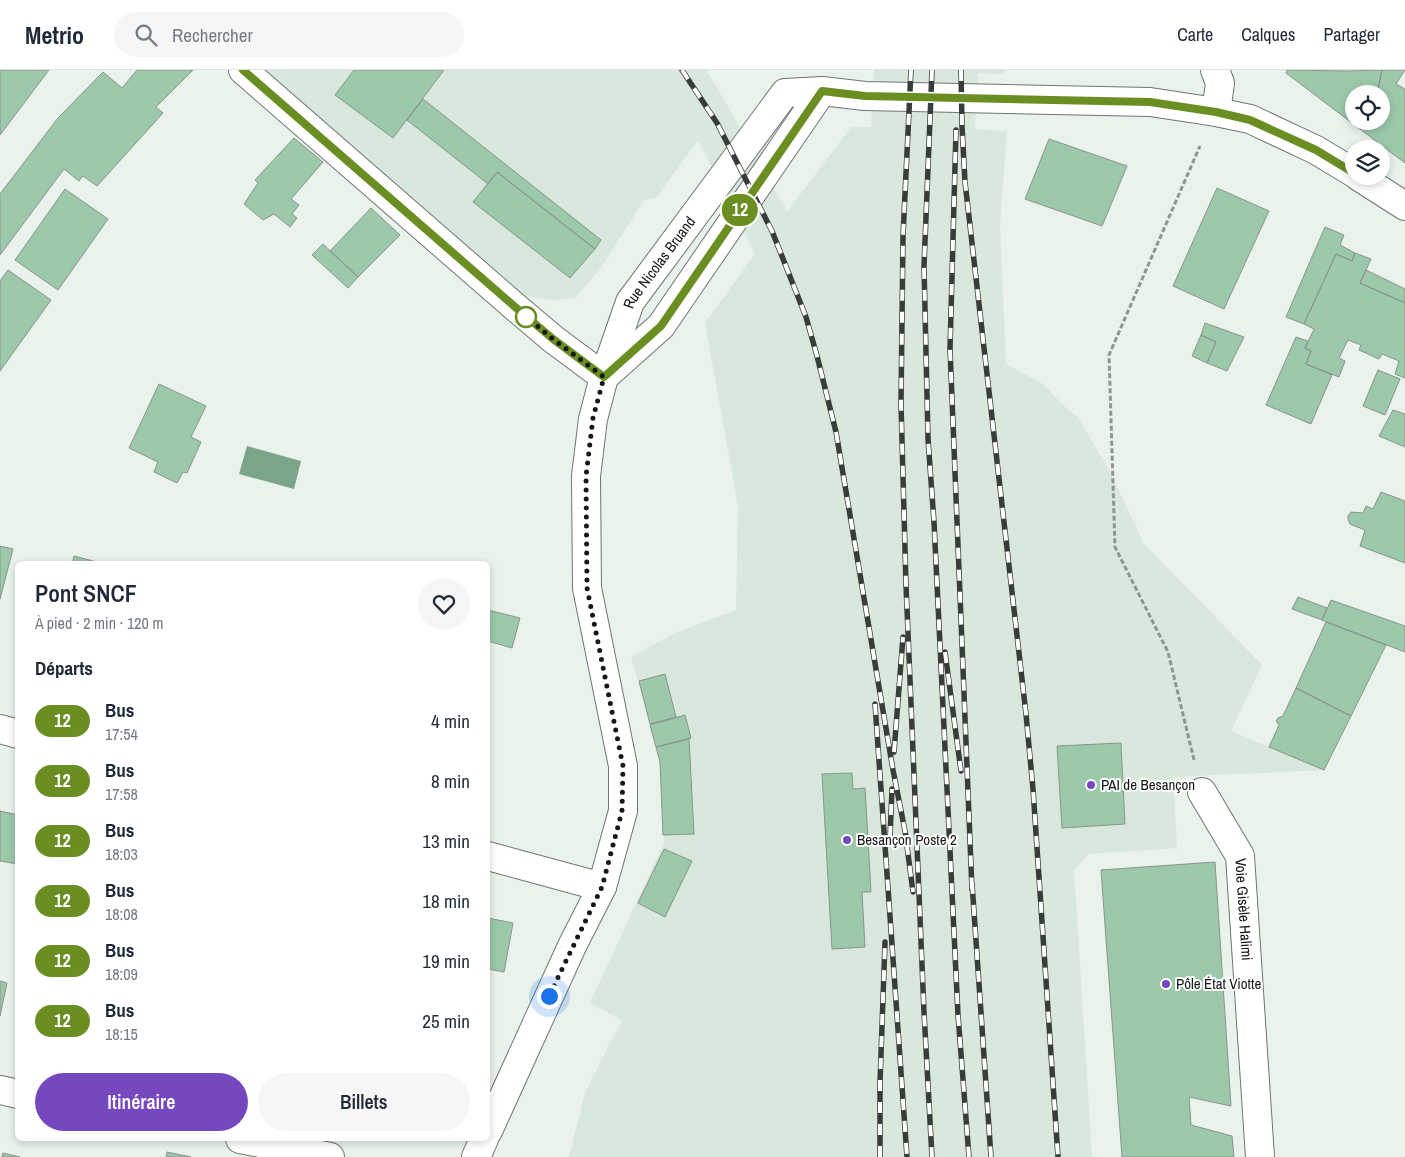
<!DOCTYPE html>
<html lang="fr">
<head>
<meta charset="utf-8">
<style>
	:root { --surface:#fff; --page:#f6f6f7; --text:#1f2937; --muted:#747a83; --line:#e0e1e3; --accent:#7548c0 }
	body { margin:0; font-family:"Archivo Narrow",sans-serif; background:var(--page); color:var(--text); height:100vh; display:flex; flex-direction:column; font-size:19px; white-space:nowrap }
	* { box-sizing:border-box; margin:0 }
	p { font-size:16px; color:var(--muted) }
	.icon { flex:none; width:28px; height:28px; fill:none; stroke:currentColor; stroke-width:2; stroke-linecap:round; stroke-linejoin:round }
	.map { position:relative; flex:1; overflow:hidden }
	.sheet { position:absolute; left:15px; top:491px; width:475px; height:580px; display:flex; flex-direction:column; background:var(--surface); border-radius:8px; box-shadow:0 2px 8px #0003 }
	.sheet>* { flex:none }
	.badge { padding:0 10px; border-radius:16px; font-size:18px; line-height:32px }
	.tools { position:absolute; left:1345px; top:15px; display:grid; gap:10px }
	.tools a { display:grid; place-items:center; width:45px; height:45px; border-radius:50%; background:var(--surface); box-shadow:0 2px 8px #0003; font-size:25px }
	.you { position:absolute; width:25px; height:25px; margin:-12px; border:4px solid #fff; border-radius:50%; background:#1a73e8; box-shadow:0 0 0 8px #1a73e833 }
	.map>.badge { position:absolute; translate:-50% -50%; box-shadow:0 0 0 2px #fff }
	h2 { padding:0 20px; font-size:19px; line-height:45px }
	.round { display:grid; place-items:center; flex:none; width:52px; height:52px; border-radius:26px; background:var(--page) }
	.headline { display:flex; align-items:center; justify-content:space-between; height:85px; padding:0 20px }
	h1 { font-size:24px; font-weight:600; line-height:38px }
	.cta { display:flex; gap:10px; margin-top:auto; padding:10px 20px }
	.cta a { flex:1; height:58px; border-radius:30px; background:var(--accent); color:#fff; font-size:20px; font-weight:600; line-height:58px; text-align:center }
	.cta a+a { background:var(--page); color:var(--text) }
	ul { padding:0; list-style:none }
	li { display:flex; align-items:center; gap:15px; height:60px; padding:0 20px }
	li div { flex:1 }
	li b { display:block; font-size:19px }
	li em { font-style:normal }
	li .badge { min-width:55px; font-weight:700; text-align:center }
	header { display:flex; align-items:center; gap:30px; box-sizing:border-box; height:70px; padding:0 25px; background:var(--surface); border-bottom:1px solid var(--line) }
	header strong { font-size:24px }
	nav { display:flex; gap:28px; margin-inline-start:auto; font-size:18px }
	.search { width:350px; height:45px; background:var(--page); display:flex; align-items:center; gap:12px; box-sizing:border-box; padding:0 18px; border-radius:28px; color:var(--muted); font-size:19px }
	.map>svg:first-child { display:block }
</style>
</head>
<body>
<header>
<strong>Metrio</strong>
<div class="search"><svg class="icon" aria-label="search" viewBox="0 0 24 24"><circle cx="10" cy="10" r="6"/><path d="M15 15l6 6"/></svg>Rechercher</div>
<nav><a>Carte</a><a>Calques</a><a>Partager</a></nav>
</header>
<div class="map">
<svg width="1405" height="1087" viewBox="0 0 1405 1087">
	<rect width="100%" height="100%" fill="#e9f2eb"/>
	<!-- built -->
	<path fill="#d8e8dc" d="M261 0H706L726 33 787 142 851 57H871L874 0H1008L1000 4 978 3 975 59 1007 61 1000 154 1006 294 1043 314 1064 336 1078 347 1110 402 1144 474 1262 595 1231 661 1324 700 1173 707 1177 778 1088 784 1074 800 1092 1087H569L585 1023 622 950 590 933 664 773 660 686 631 587 675 563 736 540 738 436 705 253 755 184 698 70 656 128 644 130 601 198 575 228 553 230 524 226Z"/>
	<!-- water -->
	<path fill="#7aa588" d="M247 376 301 391 294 419 239 404Z"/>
	<!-- building -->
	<path fill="#9cc9aa" stroke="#8b938d" d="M0 0H49L0 65Z
		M137 0H193L156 37 163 43 97 116 83 106 79 111 64 99 0 185V124L58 48 103 2 122 18Z
		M354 0H444L393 68 335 25Z
		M1287 0 1349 1 1382 0 1377 24H1354V51H1363L1360 59 1286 3Z
		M1382 0H1405L1396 14 1405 19V93L1360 59 1363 51H1381V24H1377Z
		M423 29 601 170 595 179 497 102 488 114 407 50Z
		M294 68 323 92 291 129 299 135 292 144 297 148 290 157 274 144 263 150 244 134 258 113 255 110Z
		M1049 69 1127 96 1102 156 1025 129Z
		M497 102 595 179 570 208 473 132Z
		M1217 118 1269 141 1224 239 1173 216Z
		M65 119 108 149 58 220 15 190Z
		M371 138 400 165 358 207 330 181Z
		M1325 157 1344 165 1340 175 1355 183 1352 191 1336 184 1304 254 1286 247Z
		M323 174 358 207 348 218 312 185Z
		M1355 183 1371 189 1360 213 1405 233V308L1395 304 1399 291 1382 284 1379 289 1359 280 1361 275 1348 270 1339 288 1345 291 1339 307 1306 294 1311 281 1305 278 1314 259 1304 254 1336 184 1352 191Z
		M8 200 51 230 0 301V211Z
		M1366 200 1405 219V233L1360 213Z
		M1205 253 1244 267 1227 301 1207 293 1216 272 1201 265Z
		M1201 265 1216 272 1207 293 1192 286Z
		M1296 267 1308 271 1305 278 1311 281 1306 294 1332 305 1311 354 1266 335Z
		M1378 300 1400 309 1385 345 1363 336Z
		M159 314 206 336 191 367 201 372 187 403 183 402 177 413 154 402 158 392 129 378Z
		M1393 340 1405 344V377L1379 366Z
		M1381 422 1405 431V493L1360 476 1365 460 1350 454 1348 449V446L1351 442 1363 443 1366 436 1373 439Z
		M0 476 13 479 0 529Z
		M74 486 104 494H72Z
		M1298 527 1327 538 1322 550 1292 539Z
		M1331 530 1405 556V582L1322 550Z
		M488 540 520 548 512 578 488 571Z
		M1326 552 1386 575 1351 646 1296 618Z
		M665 604 676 647 650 654 639 611Z
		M1296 618 1351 646 1324 700 1269 677 1279 655 1276 651 1278 648 1283 646Z
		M685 645 691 668 656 677 650 655Z
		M689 669 694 764 663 765 660 692 656 677Z
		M1121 673 1125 754 1062 758 1057 676Z
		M852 703 853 719 865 718 871 822H862L865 877 832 879 822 704Z
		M0 741 18 745V794L0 791Z
		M664 779 692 791 665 847 638 833Z
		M1215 792 1231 1036 1189 1027 1191 1055 1232 1066 1234 1087H1122L1101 800Z
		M488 848 513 853 504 902 488 899Z
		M0 911 7 913 0 946Z
		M167 1082 191 1087H166Z
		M3 1083 20 1087H2Z"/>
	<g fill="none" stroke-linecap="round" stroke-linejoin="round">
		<defs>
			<g id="minor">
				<path d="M243 0 514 236 553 269 604 307"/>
				<path d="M1215 0 1220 13 1216 42"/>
				<path d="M1358 106 1405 136"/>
				<path d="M605 306 661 256 822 21"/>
				<path d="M0 659 18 664"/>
				<path id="s1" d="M1202 722 1240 786 1260 1087"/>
				<path d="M488 786 602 817"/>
				<path d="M0 1020 18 1024"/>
				<path id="s2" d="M488 1061 572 876 602 817 623 741V696L587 518 586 406 593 349 604 307 630 232 785 23 822 21 865 26 1150 32 1216 42 1250 49 1316 80 1354 103"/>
				<path d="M240 1069 330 1087"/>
				<path d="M476 1087 484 1069"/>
			</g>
		</defs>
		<!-- minor casing -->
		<use href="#minor" stroke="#6e7670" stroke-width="30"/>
		<!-- path -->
		<path stroke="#8f9691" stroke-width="3" stroke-dasharray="5 2.5" stroke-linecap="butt" d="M1194 690 1168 582 1115 477 1109 285 1200 76"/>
		<!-- minor -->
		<use href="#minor" stroke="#fff" stroke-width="28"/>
		<defs>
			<path id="rail" d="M682 0 717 53 772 161 806 247 817 286 836 362 893 700 905 761 913 822
				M911 0 903 166 901 334 906 515 924 942 932 1087
				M932 0 924 196 928 369 934 452 958 945 969 1087
				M961 0 962 56 965 112 1026 644 1033 719 1058 1087
				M956 60 950 279 972 820
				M945 582 961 701
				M875 634 907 1087
				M894 682 903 567
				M890 767 892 719
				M972 813 991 1087
				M880 1087V1013L885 872"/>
		</defs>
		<!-- rail casing -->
		<use href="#rail" stroke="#393d3a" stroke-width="5.5"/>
		<!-- rail -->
		<use href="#rail" stroke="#fff" stroke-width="4" stroke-dasharray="11" stroke-linecap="butt"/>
	</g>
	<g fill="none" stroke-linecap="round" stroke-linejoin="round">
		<defs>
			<path id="line" d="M243 0 514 236 553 269 604 307 661 256 822 21 865 26 1150 32 1216 42 1250 50 1316 80 1354 103"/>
		</defs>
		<!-- line casing -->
		<use href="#line" stroke="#fff" stroke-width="11"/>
		<!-- line -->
		<use href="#line" stroke="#6b8e23" stroke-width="8"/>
		<!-- walk -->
		<path stroke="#151816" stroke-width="5" stroke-dasharray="0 9" d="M526 247 525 246 553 269 604 307 593 348 586 406 587 518 623 696 622 741 602 817 549 926"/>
	</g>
	<!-- markers -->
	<circle fill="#fff" stroke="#6b8e23" stroke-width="2.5" cx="526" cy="247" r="10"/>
	<g fill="#7548c0" stroke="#fff" stroke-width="2">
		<circle cx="1091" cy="715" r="5"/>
		<circle cx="847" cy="770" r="5"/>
		<circle cx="1166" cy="914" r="5"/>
	</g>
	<g text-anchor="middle" stroke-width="4" stroke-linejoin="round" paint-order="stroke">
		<!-- street labels -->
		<g font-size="15" fill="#151816" stroke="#fff">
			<text dy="5" stroke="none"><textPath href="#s2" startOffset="916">Rue Nicolas Bruand</textPath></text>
			<text dy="5" stroke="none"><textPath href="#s1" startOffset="128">Voie Gisèle Halimi</textPath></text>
		</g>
		<!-- poi labels -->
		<g font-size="15" fill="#151816" stroke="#fff" text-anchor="start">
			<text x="1101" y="720">PAI de Besançon</text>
			<text x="857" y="775">Besançon Poste 2</text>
			<text x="1176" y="919">Pôle État Viotte</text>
		</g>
	</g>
</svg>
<div class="tools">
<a><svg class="icon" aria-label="locate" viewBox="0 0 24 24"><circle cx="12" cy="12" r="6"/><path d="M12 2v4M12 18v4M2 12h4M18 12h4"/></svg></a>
<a><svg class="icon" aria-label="layers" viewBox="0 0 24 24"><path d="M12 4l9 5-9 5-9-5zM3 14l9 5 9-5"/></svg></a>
</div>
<div class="you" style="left:549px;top:926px"></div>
<b class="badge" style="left:740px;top:140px;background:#6b8e23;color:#fff">12</b>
<section class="sheet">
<div class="headline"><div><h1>Pont SNCF</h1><p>À pied · 2 min · 120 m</p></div><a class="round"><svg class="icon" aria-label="heart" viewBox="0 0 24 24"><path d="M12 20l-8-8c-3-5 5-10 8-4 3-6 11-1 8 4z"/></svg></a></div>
<h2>Départs</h2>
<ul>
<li><span class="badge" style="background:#6b8e23;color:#fff">12</span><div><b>Bus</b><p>17:54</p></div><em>4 min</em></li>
<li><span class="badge" style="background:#6b8e23;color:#fff">12</span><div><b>Bus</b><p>17:58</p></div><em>8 min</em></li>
<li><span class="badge" style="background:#6b8e23;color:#fff">12</span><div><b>Bus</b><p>18:03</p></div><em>13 min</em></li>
<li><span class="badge" style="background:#6b8e23;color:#fff">12</span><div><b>Bus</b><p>18:08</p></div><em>18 min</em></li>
<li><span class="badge" style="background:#6b8e23;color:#fff">12</span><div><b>Bus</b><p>18:09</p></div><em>19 min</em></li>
<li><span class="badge" style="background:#6b8e23;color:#fff">12</span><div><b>Bus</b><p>18:15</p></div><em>25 min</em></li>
</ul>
<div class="cta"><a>Itinéraire</a><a>Billets</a></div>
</section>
</div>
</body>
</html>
